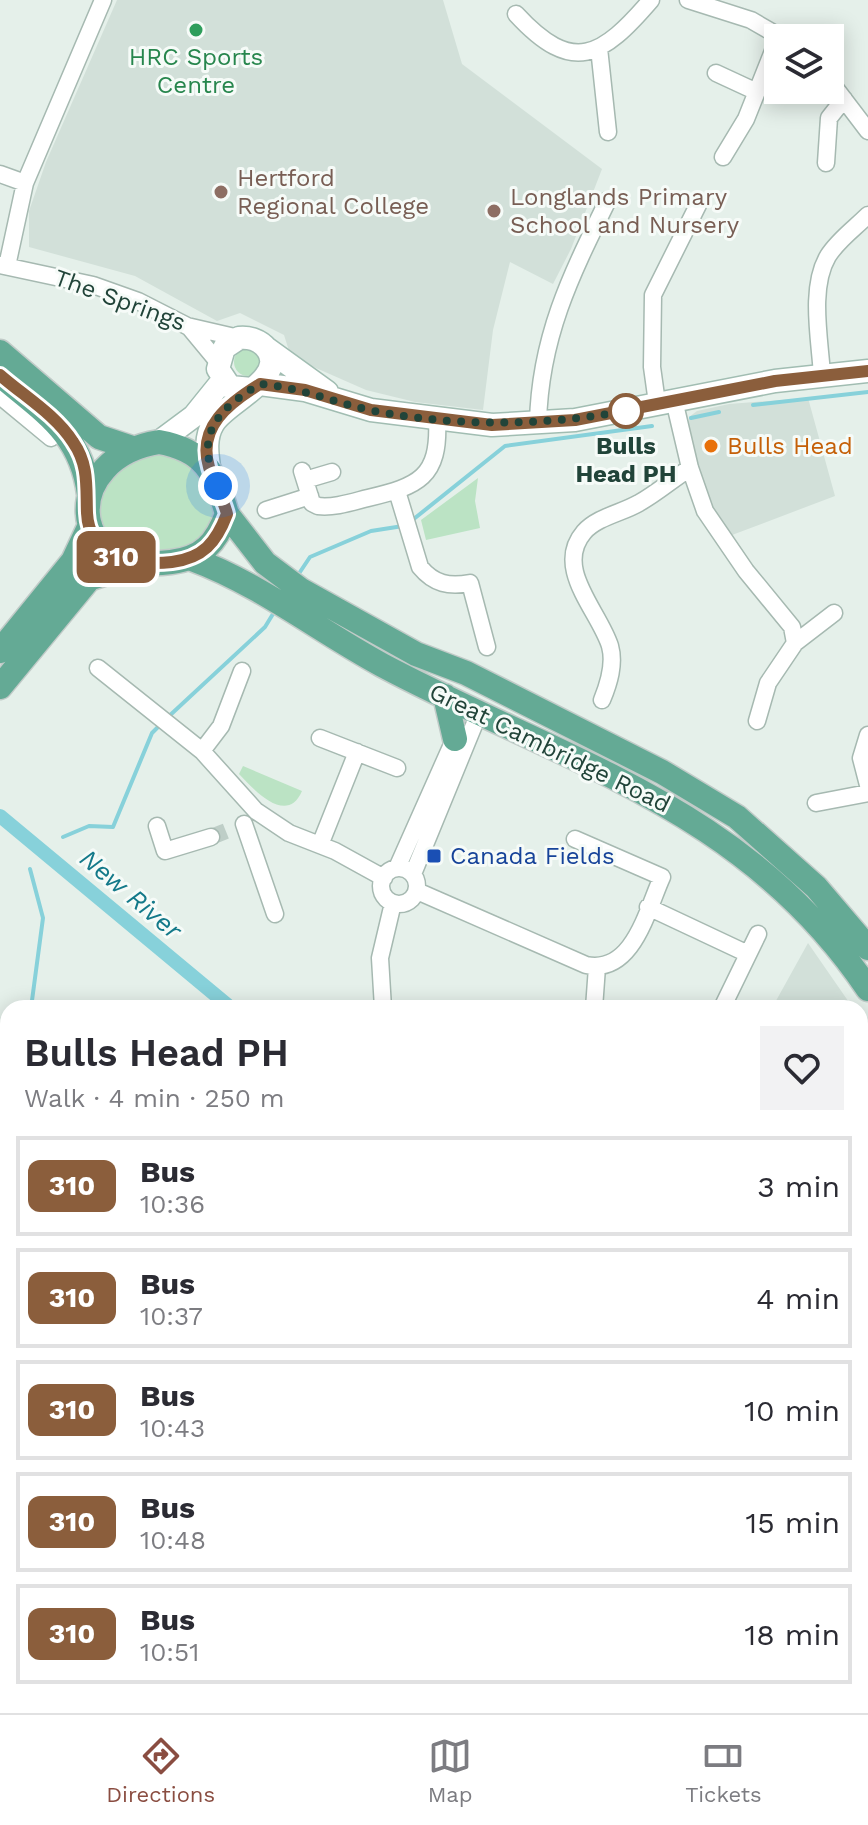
<!DOCTYPE html>
<html lang="en">
<head>
<meta charset="utf-8">
<style>
	:root { --surface:#fff; --page:#f2f2f3; --text:#2b2b33; --muted:#7c7c81; --line:#e1e1e2; --accent:#8a4d41 }
	body { margin:0; font-family:"Work Sans",sans-serif; background:var(--page); color:var(--text); height:100vh; display:flex; flex-direction:column; font-size:30px; white-space:nowrap }
	* { box-sizing:border-box; margin:0 }
	p { font-size:26px; color:var(--muted) }
	.icon { flex:none; width:44px; height:44px; fill:none; stroke:currentColor; stroke-width:2; stroke-linecap:round; stroke-linejoin:round }
	.map { position:relative; flex:1; overflow:hidden }
	.details { position:absolute; left:0px; top:1000px; width:868px; height:714px; display:flex; flex-direction:column; background:var(--surface); border-radius:24px 24px 0 0; box-shadow:0 4px 20px #0003 }
	.details>* { flex:none }
	.badge { padding:0 16px; border-radius:12px; font-size:28px; line-height:52px }
	.tools { position:absolute; left:764px; top:24px; display:grid; gap:16px }
	.tools a { display:grid; place-items:center; width:80px; height:80px; border-radius:0px; background:var(--surface); box-shadow:0 4px 20px #0003; font-size:40px }
	.you { position:absolute; width:40px; height:40px; margin:-20px; border:6px solid #fff; border-radius:50%; background:#1a73e8; box-shadow:0 0 0 12px #1a73e833 }
	.map>.badge { position:absolute; translate:-50% -50%; box-shadow:0 0 0 4px #fff }
	.round { display:grid; place-items:center; flex:none; width:84px; height:84px; border-radius:0px; background:var(--page) }
	.summary { display:flex; align-items:center; justify-content:space-between; height:136px; padding:0 24px }
	h1 { font-size:38px; font-weight:600; line-height:60px }
	ul { padding:0; list-style:none }
	li { display:flex; align-items:center; gap:24px; height:100px; margin:0 16px 12px; padding:0 8px; border:4px solid var(--line); border-radius:0px }
	li div { flex:1 }
	li b { display:block; font-size:30px }
	li em { font-style:normal }
	li .badge { min-width:88px; font-weight:700; text-align:center }
	.dock { display:flex; justify-content:space-around; align-items:center; height:112px; border-top:2px solid var(--line); background:var(--surface); font-size:22px; color:var(--muted) }
	.dock a { display:grid; justify-items:center; gap:4px }
	.dock .current { color:var(--accent) }
	.map>svg:first-child { display:block }
</style>
</head>
<body>
<div class="map">
<svg width="868" height="1713" viewBox="0 0 868 1713">
	<rect width="100%" height="100%" fill="#e5f0ea"/>
	<!-- built -->
	<path fill="#d2e0d9" d="M117 0H443L462 64 602 169 571 249 553 284 510 262 493 330 483 410 415 402 366 390 291 357 284 335 240 313 217 321 135 276 29 247V211L46 162Z
		M808 398 835 496 732 535 709 502 688 427 689 417 697 411 729 404Z
		M808 943 853 1008H772Z
		M860 1018 868 1029V1459L860 1457Z"/>
	<!-- green -->
	<path fill="#bbe3c4" d="M234 362a14 14 0 1 1 28 0a14 14 0 1 1-28 0Z
		M149 451 187 458C197 474 216 493 216 513 216 562 96 571 100 506 100 496 106 485 109 476Z
		M478 478 475 501 480 528 426 540 421 520Z
		M243 766 302 791C287 826 254 790 239 774Z
		M0 1334 8 1335V1517L0 1523Z
		M8 1519V1706H527V1713H0V1524Z
		M860 1564 868 1566V1671L860 1683Z
		M571 1706H845L840 1713H571Z"/>
	<g fill="none" stroke-linecap="round" stroke-linejoin="round">
		<!-- stream -->
		<path stroke="#87d1da" stroke-width="4" d="M753 405 868 392
			M691 418 719 412
			M410 522 505 446 652 426
			M296 578 310 557 371 531 403 526
			M167 718 265 627 276 609
			M63 837 89 826 113 827 152 733 161 724
			M30 869 43 918 31 1008
			M0 1077 8 1060"/>
		<!-- canal -->
		<path stroke="#87d1da" stroke-width="14" d="M0 816 231 1008
			M548 1706V1713"/>
		<!-- minor-tunnel -->
		<path stroke="#becec7" stroke-width="16" stroke-dasharray="16 8" stroke-linecap="butt" d="M211 837 231 829"/>
		<defs>
			<path id="minor" d="M688 0 751 20 782 38
				M516 14C573 76 602 57 651 0
				M599 48 608 132
				M716 73 757 92
				M830 81 868 131
				M723 157 746 119 779 36
				M826 163 829 118 844 99
				M0 174 25 183
				M0 265 93 285 138 301 187 326 239 338
				M7 266 25 183 103 0
				M189 327 218 362
				M822 375C820 340 809 288 828 256 838 240 855 228 868 215
				M0 396 51 438
				M674 400 690 468 705 511 746 571 792 627 795 643 768 683 757 721
				M657 403 652 367 653 295 698 205
				M538 423C540 337 571 275 608 200
				M302 471 312 503 318 506C334 508 352 502 368 498 418 486 440 478 437 420
				M305 480 332 472
				M397 491 420 567C434 584 449 587 470 583L487 647
				M266 510 310 496
				M795 643 834 613
				M98 668 202 751 256 811 289 833 335 851 384 878
				M602 700C609 683 615 664 610 646 599 611 553 568 584 532 597 517 622 513 639 503 657 493 673 479 690 468
				M868 735 861 758 868 785
				M320 738 397 768
				M202 751 221 726 242 671
				M816 803 868 793
				M244 824 275 914
				M157 826 165 851 211 837
				M320 845 357 752
				M397 868 458 731
				M381 886a18 18 0 1 1 36 0a18 18 0 1 1-36 0Z
				M413 874 479 713
				M417 891 586 965C633 975 647 910 662 877L575 839
				M648 907 748 954
				M383 1008 380 958 393 903
				M594 1008 597 967
				M722 1008 758 934
				M0 1143 8 1150"/>
			<path id="secondary" d="M266 348 327 392
				M260 384 305 390 371 410 492 425 575 420 775 381 868 371
				M159 442 194 416 223 380
				M209 467C207 453 205 437 213 424 225 402 288 379 267 349 260 340 249 337 239 338L224 348 218 369 230 387 252 389"/>
			<path id="primary" d="M0 352 99 437 132 448
				M0 375C45 413 81 433 89 494
				M159 442C204 450 215 472 227 514 216 543 203 558 171 562 62 576 62 457 159 442Z
				M227 514 265 563 301 590 416 654 466 673 662 772 737 817 816 887 868 948
				M192 559C260 584 319 631 382 665 564 762 746 807 868 989
				M0 651 73 561 90 525
				M0 687 89 579 133 564
				M445 696 455 739"/>
			<path id="trunk" d="M0 1254 8 1256
				M0 1293 8 1295
				M0 1322 8 1323
				M860 1497 868 1500
				M860 1537 868 1540"/>
		</defs>
		<!-- minor casing -->
		<use href="#minor" stroke="#a6b9b1" stroke-width="19"/>
		<!-- secondary casing -->
		<use href="#secondary" stroke="#a1bdb2" stroke-width="25"/>
		<!-- primary casing -->
		<use href="#primary" stroke="#c1cbc8" stroke-width="27"/>
		<!-- trunk casing -->
		<use href="#trunk" stroke="#c1cbc8" stroke-width="27"/>
		<!-- minor -->
		<use href="#minor" stroke="#fff" stroke-width="16"/>
		<!-- secondary -->
		<use href="#secondary" stroke="#fff" stroke-width="22"/>
		<!-- primary -->
		<use href="#primary" stroke="#64aa95" stroke-width="24"/>
		<!-- trunk -->
		<use href="#trunk" stroke="#468f7c" stroke-width="24"/>
	</g>
	<g fill="none" stroke-linecap="round" stroke-linejoin="round">
		<defs>
			<path id="line" d="M0 375C24 396 56 415 73 442 89 465 86 487 87 513 89 558 136 566 172 562 203 558 216 543 227 514 223 497 213 483 209 467 197 427 229 403 260 384L305 390 371 410 492 425 575 420 775 381 868 371"/>
		</defs>
		<!-- line casing -->
		<use href="#line" stroke="#fff" stroke-width="18"/>
		<!-- line -->
		<use href="#line" stroke="#8b5e3c" stroke-width="12"/>
		<!-- walk -->
		<path stroke="#214439" stroke-width="8" stroke-dasharray="0 14.4" d="M218 486C193 435 217 410 260 384 300 387 335 403 374 411 460 427 540 426 626 411"/>
	</g>
	<!-- markers -->
	<circle fill="#2e9e5b" stroke="#f6fbf8" stroke-width="3" cx="196" cy="30" r="8"/>
	<g fill="#8d6e63" stroke="#f6fbf8" stroke-width="3">
		<circle cx="221" cy="192" r="8"/>
		<circle cx="494" cy="211" r="8"/>
	</g>
	<circle fill="#fff" stroke="#8b5e3c" stroke-width="4" cx="626" cy="411" r="16"/>
	<circle fill="#e8710a" stroke="#f6fbf8" stroke-width="3" cx="711" cy="446" r="8"/>
	<rect fill="#1a4fb4" stroke="#f6fbf8" stroke-width="3" x="426" y="848" width="16" height="16" rx="4"/>
	<g text-anchor="middle" stroke-width="6" stroke-linejoin="round" paint-order="stroke">
		<!-- leisure labels -->
		<g font-size="24" fill="#27864d" stroke="#f6fbf8">
			<text x="196" y="65">HRC Sports<tspan x="196" dy="28">Centre</tspan></text>
		</g>
		<!-- education labels -->
		<g font-size="24" fill="#785e54" stroke="#f6fbf8" text-anchor="start">
			<text x="237" y="186">Hertford<tspan x="237" dy="28">Regional College</tspan></text>
			<text x="510" y="205">Longlands Primary<tspan x="510" dy="28">School and Nursery</tspan></text>
		</g>
		<!-- street labels -->
		<g font-size="24" fill="#214439" stroke="#f6fbf8">
			<text transform="translate(120 300) rotate(20)" y="8">The Springs</text>
			<text transform="translate(550 748) rotate(26)" y="8">Great Cambridge Road</text>
		</g>
		<!-- stop labels -->
		<g font-size="24" font-weight="bold" fill="#214439" stroke="#f6fbf8">
			<text x="626" y="454">Bulls<tspan x="626" dy="28">Head PH</tspan></text>
		</g>
		<!-- food labels -->
		<g font-size="24" fill="#c56008" stroke="#f6fbf8" text-anchor="start">
			<text x="727" y="454">Bulls Head</text>
		</g>
		<!-- transit labels -->
		<g font-size="24" fill="#164399" stroke="#f6fbf8" text-anchor="start">
			<text x="450" y="864">Canada Fields</text>
		</g>
		<!-- water labels -->
		<g font-size="26" font-style="italic" fill="#137989" stroke="#f6fbf8">
			<text transform="translate(131 894) rotate(40)" y="9">New River</text>
		</g>
	</g>
</svg>
<div class="tools">
<a><svg class="icon" aria-label="layers" viewBox="0 0 24 24"><path d="M12 4l9 5-9 5-9-5zM3 14l9 5 9-5"/></svg></a>
</div>
<div class="you" style="left:218px;top:486px"></div>
<b class="badge" style="left:116px;top:557px;background:#8b5e3c;color:#fff">310</b>
<section class="details">
<div class="summary"><div><h1>Bulls Head PH</h1><p>Walk · 4 min · 250 m</p></div><a class="round"><svg class="icon" aria-label="heart" viewBox="0 0 24 24"><path d="M12 20l-8-8c-3-5 5-10 8-4 3-6 11-1 8 4z"/></svg></a></div>
<ul>
<li><span class="badge" style="background:#8b5e3c;color:#fff">310</span><div><b>Bus</b><p>10:36</p></div><em>3 min</em></li>
<li><span class="badge" style="background:#8b5e3c;color:#fff">310</span><div><b>Bus</b><p>10:37</p></div><em>4 min</em></li>
<li><span class="badge" style="background:#8b5e3c;color:#fff">310</span><div><b>Bus</b><p>10:43</p></div><em>10 min</em></li>
<li><span class="badge" style="background:#8b5e3c;color:#fff">310</span><div><b>Bus</b><p>10:48</p></div><em>15 min</em></li>
<li><span class="badge" style="background:#8b5e3c;color:#fff">310</span><div><b>Bus</b><p>10:51</p></div><em>18 min</em></li>
</ul>
</section>
</div>
<nav class="dock">
<a class="current"><svg class="icon" aria-label="directions" viewBox="0 0 24 24"><path d="M12 3l9 9-9 9-9-9zM9 14v-3h6M13 9l2 2-2 2"/></svg>Directions</a>
<a><svg class="icon" aria-label="map" viewBox="0 0 24 24"><path d="M3 6l6-2 6 2 6-2v14l-6 2-6-2-6 2zM9 4v14M15 6v14"/></svg>Map</a>
<a><svg class="icon" aria-label="tickets" viewBox="0 0 24 24"><path d="M3 7h18v10H3zM15 7v10"/></svg>Tickets</a>
</nav>
</body>
</html>
